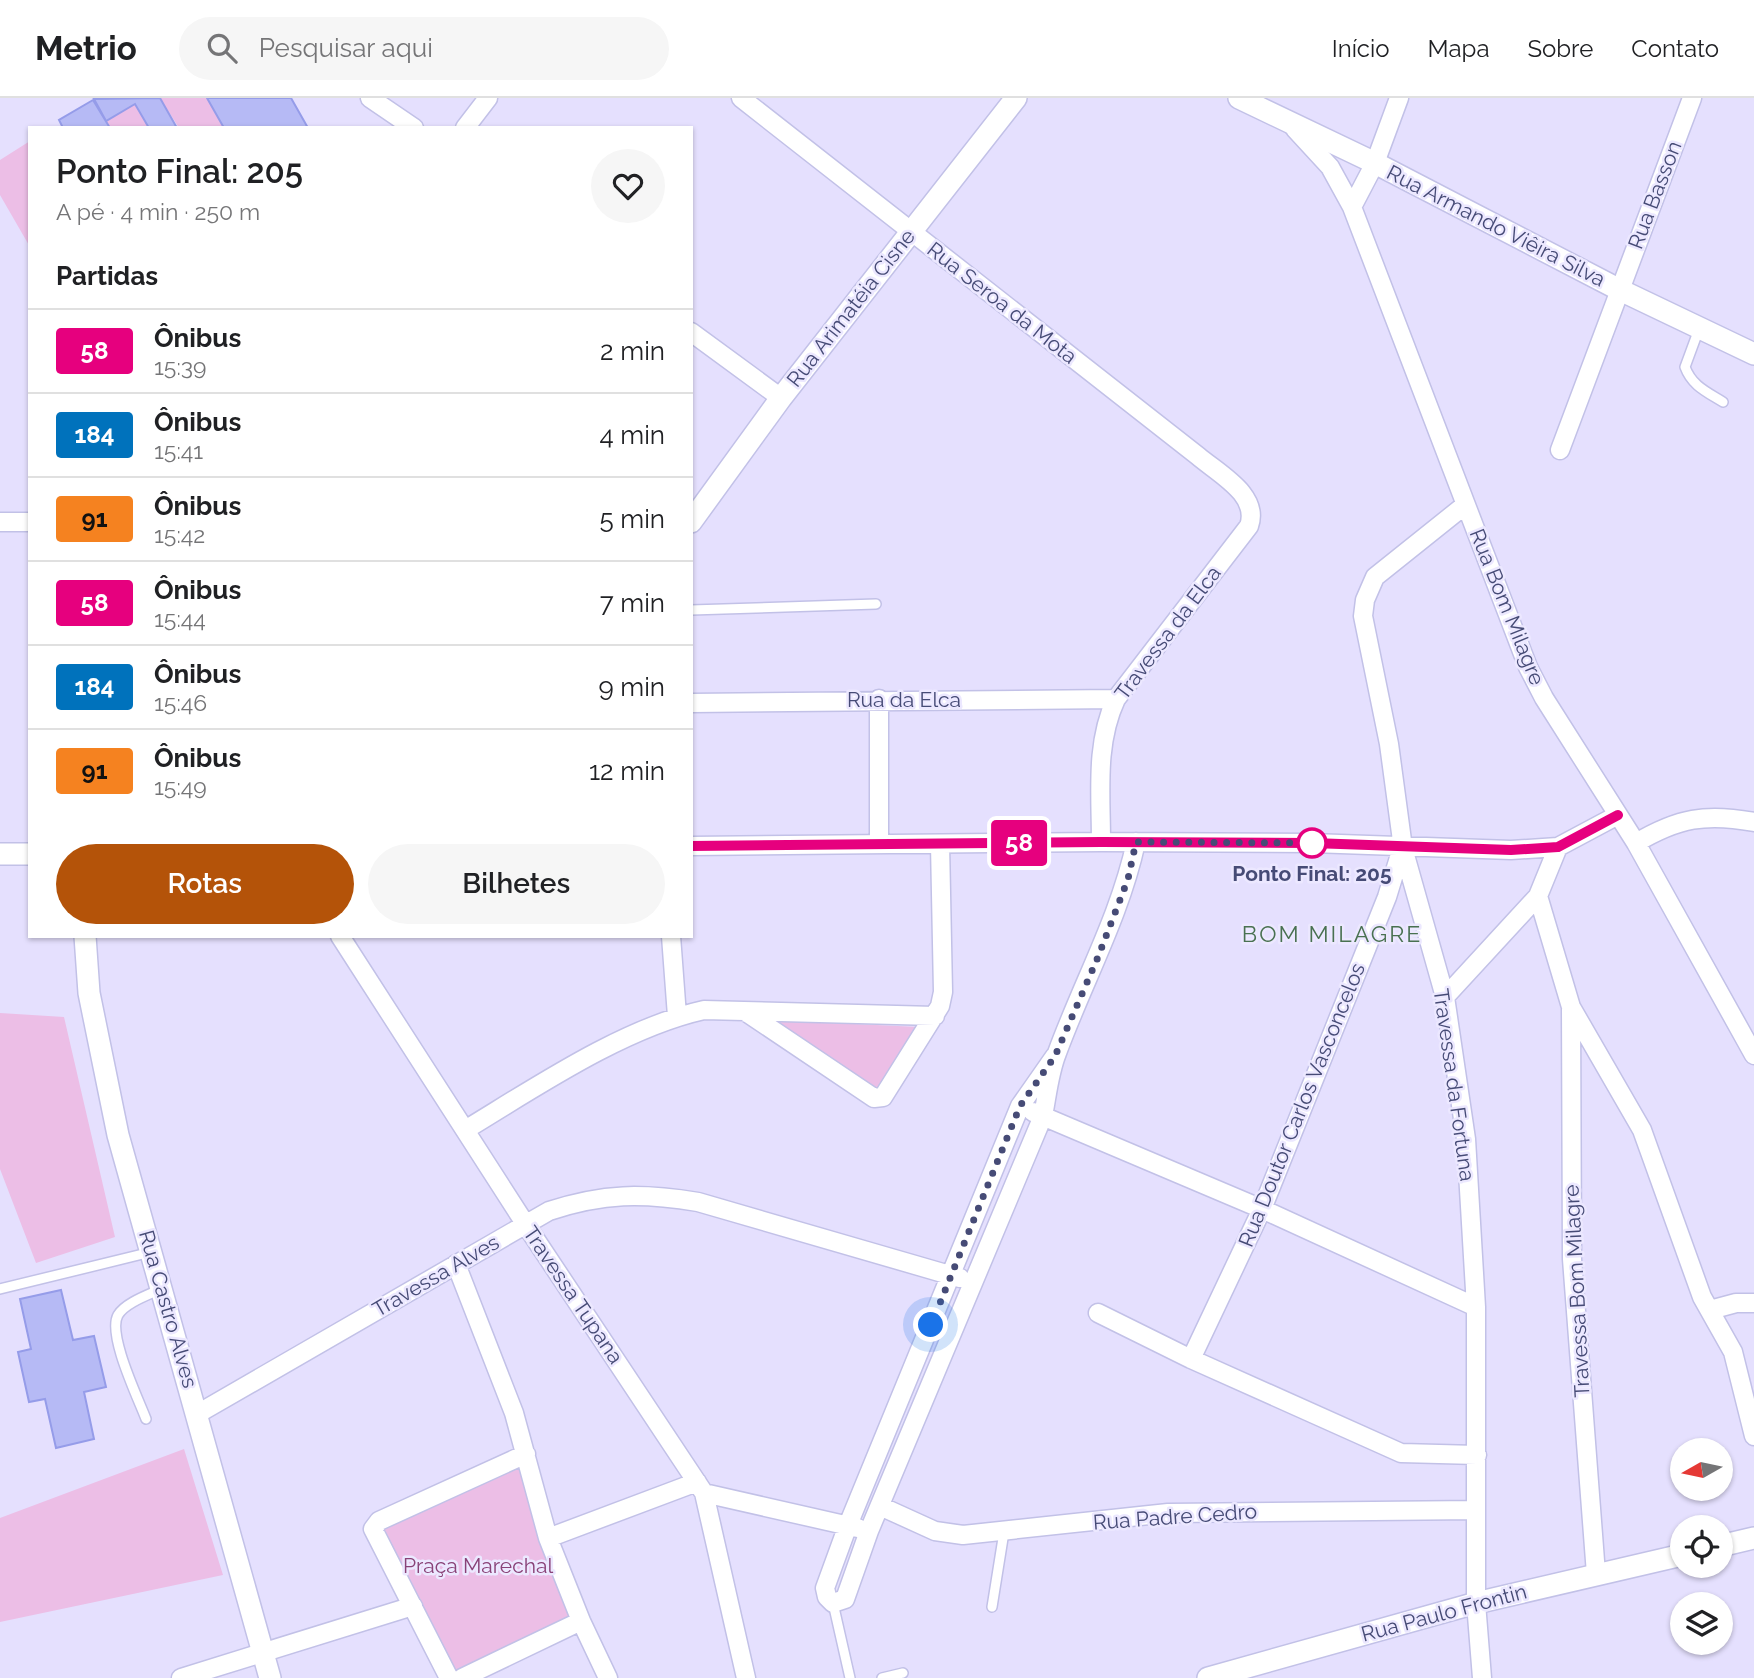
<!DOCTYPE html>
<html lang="pt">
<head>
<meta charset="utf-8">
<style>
	:root { --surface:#fff; --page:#f6f6f6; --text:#202124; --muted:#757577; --line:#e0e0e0; --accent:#b45309 }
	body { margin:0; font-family:Raleway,sans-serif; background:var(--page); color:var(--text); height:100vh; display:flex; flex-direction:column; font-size:26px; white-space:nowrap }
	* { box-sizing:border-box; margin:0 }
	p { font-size:23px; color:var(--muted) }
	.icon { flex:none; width:38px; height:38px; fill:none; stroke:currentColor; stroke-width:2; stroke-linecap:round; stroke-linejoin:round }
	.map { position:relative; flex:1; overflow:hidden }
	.side { position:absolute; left:28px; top:28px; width:665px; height:812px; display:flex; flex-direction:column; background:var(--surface); border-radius:0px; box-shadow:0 2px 5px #0004 }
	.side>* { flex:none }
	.badge { padding:0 14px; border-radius:5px; font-size:24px; line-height:46px }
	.needle { width:46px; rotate:261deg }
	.controls { position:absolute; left:1670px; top:1340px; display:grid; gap:14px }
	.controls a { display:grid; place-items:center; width:63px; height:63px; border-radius:50%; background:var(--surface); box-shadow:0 2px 5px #0004; font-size:35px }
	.you { position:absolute; width:35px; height:35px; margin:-18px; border:5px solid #fff; border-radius:50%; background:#1a73e8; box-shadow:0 0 0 10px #1a73e833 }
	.map>.badge { position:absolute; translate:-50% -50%; box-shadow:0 0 0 4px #fff }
	h2 { padding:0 28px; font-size:26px; line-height:63px }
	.round { display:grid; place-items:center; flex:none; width:74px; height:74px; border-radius:37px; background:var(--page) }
	.overview { display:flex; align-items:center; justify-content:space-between; height:119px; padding:0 28px }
	h1 { font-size:33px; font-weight:600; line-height:52px }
	.primary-button { display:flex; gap:14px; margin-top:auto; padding:14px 28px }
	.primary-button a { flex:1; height:80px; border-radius:42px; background:var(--accent); color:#fff; font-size:28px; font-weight:600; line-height:80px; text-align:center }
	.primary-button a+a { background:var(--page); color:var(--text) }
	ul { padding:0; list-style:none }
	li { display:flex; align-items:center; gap:21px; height:84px; padding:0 28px; border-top:2px solid var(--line) }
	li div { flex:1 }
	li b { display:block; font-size:26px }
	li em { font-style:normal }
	li .badge { min-width:77px; font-weight:700; text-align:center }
	header { display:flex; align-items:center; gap:42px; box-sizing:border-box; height:98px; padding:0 35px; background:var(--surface); border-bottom:2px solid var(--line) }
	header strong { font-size:33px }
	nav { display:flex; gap:38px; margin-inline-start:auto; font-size:24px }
	.search { width:490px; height:63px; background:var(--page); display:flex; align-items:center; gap:18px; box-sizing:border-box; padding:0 24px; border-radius:38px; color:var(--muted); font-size:26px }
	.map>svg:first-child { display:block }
</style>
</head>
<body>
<header>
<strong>Metrio</strong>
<div class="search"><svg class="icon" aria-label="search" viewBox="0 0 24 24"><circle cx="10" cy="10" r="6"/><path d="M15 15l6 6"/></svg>Pesquisar aqui</div>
<nav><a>Início</a><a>Mapa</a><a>Sobre</a><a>Contato</a></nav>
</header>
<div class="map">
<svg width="1754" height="1580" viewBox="0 0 1754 1580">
	<rect width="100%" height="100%" fill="#e5e0fe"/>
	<!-- green -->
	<path fill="#ecbee6" d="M160 0H207L224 30H179Z
		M135 6 149 30H110L106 23Z
		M30 43V149L0 97V62Z
		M0 915 64 919 115 1139 36 1165 0 1071Z
		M768 922 919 929 879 999Z
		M184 1351 223 1477 0 1524V1420Z
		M519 1364 573 1519 452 1576 379 1431Z"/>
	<!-- building -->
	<path fill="#b6baf5" stroke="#959ce9" stroke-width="2" d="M160 0 177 30H149L135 6 106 23 94 1Z
		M207 0H291L308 30H224Z
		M93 2 110 30H63L59 22Z
		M61 1192 73 1242 94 1238 106 1289 84 1294 94 1341 56 1350 45 1301 29 1304 18 1254 31 1251 20 1201Z"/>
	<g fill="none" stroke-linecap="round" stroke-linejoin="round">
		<defs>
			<path id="service" d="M1699 231 1685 269C1692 288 1707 294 1723 304
				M691 512 876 506
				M0 1191 151 1154
				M146 1321C138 1300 107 1236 118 1217 125 1205 148 1197 161 1191
				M833 1505 850 1580
				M992 1509 1004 1434
				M882 1580 903 1575"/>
			<path id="minor" d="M370 0 414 30
				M741 0 1198 358C1219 376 1260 397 1249 428L1116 601C1095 646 1101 695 1101 744
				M465 30 488 0
				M1295 31 1330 69 1352 109 1528 569 1544 600 1636 745 1754 957
				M1352 109 1375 65 1399 0
				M691 234 781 300
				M1560 352 1692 0
				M1465 407 1375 479 1365 502 1363 518 1389 646 1403 750 1445 899 1466 1041 1476 1209V1505L1482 1580
				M0 424H30
				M879 601V746
				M691 605 1116 601
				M1636 745C1678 720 1706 715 1754 724
				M691 748 1101 744 1312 745 1511 752 1558 749 1618 717
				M1538 798 1571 909 1572 1161 1596 1476
				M340 838 526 1127 704 1395 746 1580
				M671 838 677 918
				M1445 899 1538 798 1558 749
				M1571 909 1642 1032 1702 1199 1733 1254 1754 1338
				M746 914 874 1000 883 999 940 908 943 894 940 746
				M1055 958 1020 1008 848 1427 825 1490 827 1499 833 1505 845 1501 869 1433 1043 1018C1047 998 1049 975 1057 955 1083 884 1120 818 1136 744
				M1033 1014 1262 1111 1476 1209
				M465 1032C536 989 623 930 704 912L935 918
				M456 1166 514 1315 548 1440 581 1523 608 1580
				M1710 1212 1736 1205H1754
				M1098 1215 1191 1261 1401 1355 1477 1357
				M1191 1261 1262 1111 1387 799 1402 750
				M199 1315 549 1113C604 1095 642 1095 698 1104L960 1180
				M704 1395 858 1430
				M880 1408 935 1433 963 1437 1168 1415 1476 1412
				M548 1440 697 1384
				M181 1580 413 1508
				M449 1580 373 1431 379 1423 526 1356
				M462 1580 581 1523"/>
			<path id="tertiary" d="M1239 0 1375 65 1618 191 1754 256
				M691 424 781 300 1016 0
				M0 756H30
				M85 838 89 895 118 1037 270 1580
				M1720 1448 1754 1440
				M1208 1580 1476 1505 1682 1457"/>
		</defs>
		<!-- service casing -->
		<use href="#service" stroke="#c2c1e7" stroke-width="12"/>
		<!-- minor casing -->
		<use href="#minor" stroke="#c2c1e7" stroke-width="21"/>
		<!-- tertiary casing -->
		<use href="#tertiary" stroke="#c2c1e7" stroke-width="24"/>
		<!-- service -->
		<use href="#service" stroke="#fff" stroke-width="9"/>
		<!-- minor -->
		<use href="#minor" stroke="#fff" stroke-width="18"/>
		<!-- tertiary -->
		<use href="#tertiary" stroke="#fff" stroke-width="21"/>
	</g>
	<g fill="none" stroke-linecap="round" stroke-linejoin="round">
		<defs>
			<path id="line" d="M691 748 1101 744 1312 745 1511 752 1558 749 1618 717"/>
		</defs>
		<!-- line casing -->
		<use href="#line" stroke="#fff" stroke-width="16"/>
		<!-- line -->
		<use href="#line" stroke="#e6007e" stroke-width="10"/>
		<!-- walk -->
		<path stroke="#464b76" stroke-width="7" stroke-dasharray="0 12.6" d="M931 1227 1020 1008 1055 958 1098 859 1128 781 1136 744 1312 745"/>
	</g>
	<!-- markers -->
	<circle fill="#fff" stroke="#e6007e" stroke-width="3.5" cx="1312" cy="745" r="14"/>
	<g text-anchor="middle" stroke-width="5" stroke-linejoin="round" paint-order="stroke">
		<!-- street labels -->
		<g font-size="21" fill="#464b76" stroke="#ece8ff">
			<text transform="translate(1655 97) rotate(-69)" y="7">Rua Basson</text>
			<text transform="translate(1496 128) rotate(27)" y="7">Rua Armando Viêira Silva</text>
			<text transform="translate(1002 205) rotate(38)" y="7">Rua Seroa da Mota</text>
			<text transform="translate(851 210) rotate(-52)" y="7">Rua Arimatéia Cisne</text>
			<text transform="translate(1507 509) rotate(68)" y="7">Rua Bom Milagre</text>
			<text transform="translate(1168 535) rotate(-53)" y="7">Travessa da Elca</text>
			<text x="904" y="609">Rua da Elca</text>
			<text transform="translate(1454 987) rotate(82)" y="7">Travessa da Fortuna</text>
			<text transform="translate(1302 1007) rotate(-68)" y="7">Rua Doutor Carlos Vasconcelos</text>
			<text transform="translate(436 1178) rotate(-30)" y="7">Travessa Alves</text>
			<text transform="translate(1577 1193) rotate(-93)" y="7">Travessa Bom Milagre</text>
			<text transform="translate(573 1197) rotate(56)" y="7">Travessa Tupana</text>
			<text transform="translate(168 1211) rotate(74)" y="7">Rua Castro Alves</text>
			<text transform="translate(1175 1419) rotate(-4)" y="7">Rua Padre Cedro</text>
			<text transform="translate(1444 1515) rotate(-15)" y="7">Rua Paulo Frontin</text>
		</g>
		<!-- stop labels -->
		<g font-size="21" font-weight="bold" fill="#464b76" stroke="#ece8ff">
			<text x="1312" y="783">Ponto Final: 205</text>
		</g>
		<!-- park labels -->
		<g font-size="21" fill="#894278" stroke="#ece8ff">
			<text x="478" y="1475">Praça Marechal</text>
		</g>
		<!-- neighbourhood labels -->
		<g font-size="23" letter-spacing="2" fill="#497151" stroke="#ece8ff">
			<text x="1332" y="844">BOM MILAGRE</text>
		</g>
	</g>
</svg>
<div class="controls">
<a><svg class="needle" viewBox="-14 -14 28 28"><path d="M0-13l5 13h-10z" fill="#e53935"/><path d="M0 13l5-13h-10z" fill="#757577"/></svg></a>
<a><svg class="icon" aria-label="locate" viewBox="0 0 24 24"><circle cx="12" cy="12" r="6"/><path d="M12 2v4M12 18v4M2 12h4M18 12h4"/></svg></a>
<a><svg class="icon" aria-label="layers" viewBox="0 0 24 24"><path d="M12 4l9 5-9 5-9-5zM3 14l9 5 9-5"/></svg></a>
</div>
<div class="you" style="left:931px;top:1227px"></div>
<b class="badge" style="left:1019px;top:745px;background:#e6007e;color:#fff">58</b>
<section class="side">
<div class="overview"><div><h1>Ponto Final: 205</h1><p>A pé · 4 min · 250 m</p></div><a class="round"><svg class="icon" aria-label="heart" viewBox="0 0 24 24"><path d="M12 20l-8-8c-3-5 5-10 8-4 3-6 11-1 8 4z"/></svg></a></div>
<h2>Partidas</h2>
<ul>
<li><span class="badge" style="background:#e6007e;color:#fff">58</span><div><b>Ônibus</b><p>15:39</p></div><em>2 min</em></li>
<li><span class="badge" style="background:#0072bc;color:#fff">184</span><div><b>Ônibus</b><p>15:41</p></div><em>4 min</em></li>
<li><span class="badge" style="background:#f58220;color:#111">91</span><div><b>Ônibus</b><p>15:42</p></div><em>5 min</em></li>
<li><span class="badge" style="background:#e6007e;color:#fff">58</span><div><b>Ônibus</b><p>15:44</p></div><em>7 min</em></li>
<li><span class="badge" style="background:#0072bc;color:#fff">184</span><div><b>Ônibus</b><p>15:46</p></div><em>9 min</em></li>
<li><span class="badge" style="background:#f58220;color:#111">91</span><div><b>Ônibus</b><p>15:49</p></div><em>12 min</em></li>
</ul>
<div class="primary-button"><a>Rotas</a><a>Bilhetes</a></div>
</section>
</div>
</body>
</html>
